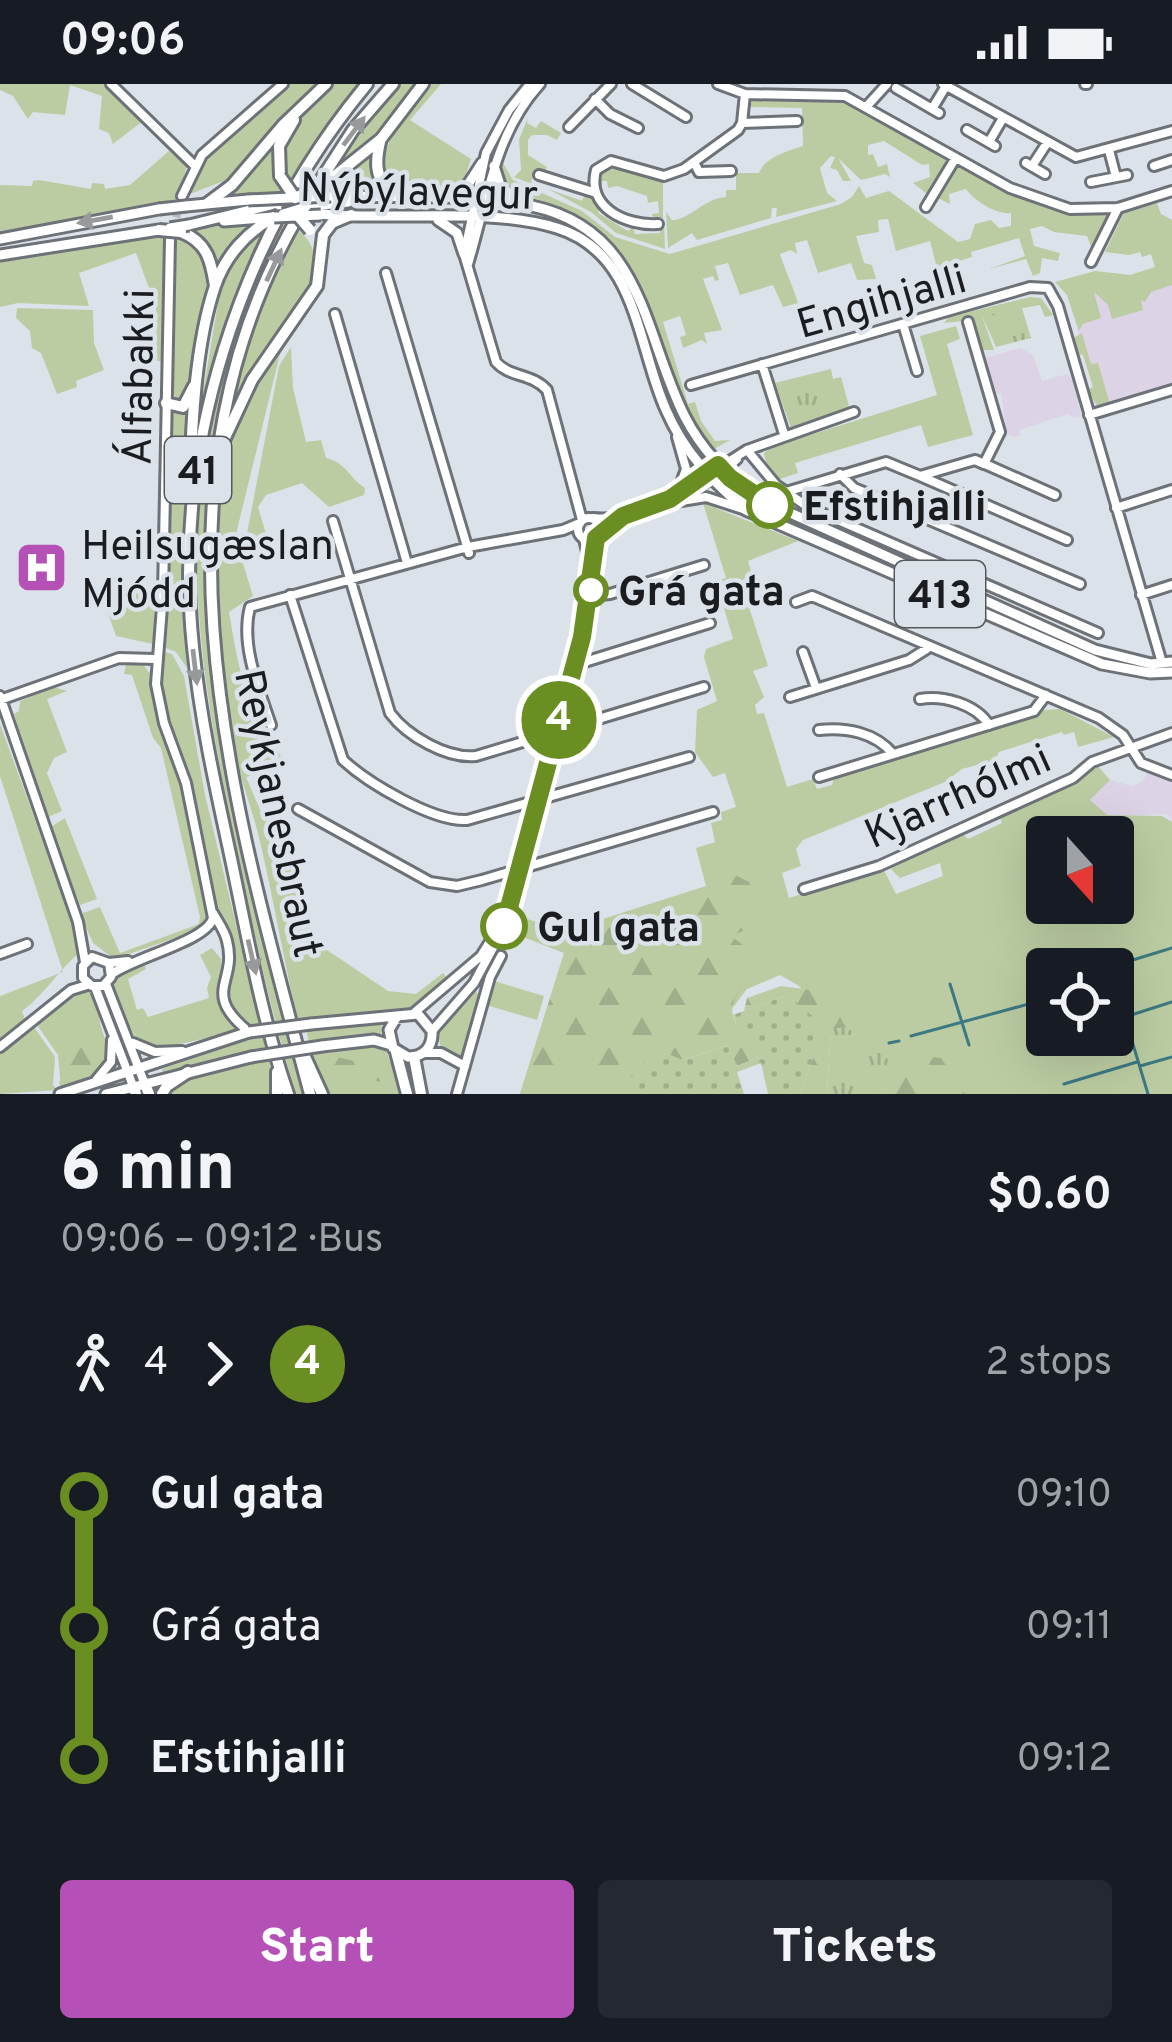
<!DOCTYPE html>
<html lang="en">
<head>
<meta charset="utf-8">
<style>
	:root { --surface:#171b24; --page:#242831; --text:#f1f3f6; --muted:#9ea1a6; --accent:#b551b6 }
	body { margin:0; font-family:Overpass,sans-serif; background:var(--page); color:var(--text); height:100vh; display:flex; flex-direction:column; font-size:45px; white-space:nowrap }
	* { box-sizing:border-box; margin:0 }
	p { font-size:39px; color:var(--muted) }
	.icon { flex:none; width:66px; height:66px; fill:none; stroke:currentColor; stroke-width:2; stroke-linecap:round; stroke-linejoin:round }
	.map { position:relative; height:1010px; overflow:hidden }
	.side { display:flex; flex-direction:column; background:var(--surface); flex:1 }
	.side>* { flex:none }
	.badge { padding:0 24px; border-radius:39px; font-size:42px; line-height:78px }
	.needle { width:78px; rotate:159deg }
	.buttons { position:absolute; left:1026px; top:732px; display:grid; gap:24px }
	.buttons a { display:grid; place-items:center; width:108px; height:108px; border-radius:12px; background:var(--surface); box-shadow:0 12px 48px #0002; font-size:60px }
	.map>.badge { position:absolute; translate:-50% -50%; box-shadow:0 0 0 6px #fff }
	.legs { display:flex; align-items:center; gap:18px; height:132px; padding:0 60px; font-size:39px }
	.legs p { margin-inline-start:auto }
	.headline { display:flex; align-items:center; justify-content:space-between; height:204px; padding:0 60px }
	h1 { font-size:66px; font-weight:800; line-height:90px }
	.primary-button { display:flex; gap:24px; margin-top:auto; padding:24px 60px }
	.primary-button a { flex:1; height:138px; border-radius:12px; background:var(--accent); color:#fff; font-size:48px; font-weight:800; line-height:138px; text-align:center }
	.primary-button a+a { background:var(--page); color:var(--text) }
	ul { padding:0 60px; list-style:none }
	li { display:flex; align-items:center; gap:42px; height:132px; font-size:45px }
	li i { display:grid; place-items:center; width:18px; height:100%; margin:0 15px; background:currentColor }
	li i::after { content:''; width:30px; height:30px; margin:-15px; border:9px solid; border-radius:50%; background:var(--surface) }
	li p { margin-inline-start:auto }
	li:first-child i { background:linear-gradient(#0000 50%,currentColor 0) }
	li:last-child i { background:linear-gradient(currentColor 50%,#0000 0) }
	.status { display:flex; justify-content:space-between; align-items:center; height:84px; padding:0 60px; background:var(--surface); direction:ltr }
	.status svg { height:33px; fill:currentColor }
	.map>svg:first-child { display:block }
</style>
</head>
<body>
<div class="status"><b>09:06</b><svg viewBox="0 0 49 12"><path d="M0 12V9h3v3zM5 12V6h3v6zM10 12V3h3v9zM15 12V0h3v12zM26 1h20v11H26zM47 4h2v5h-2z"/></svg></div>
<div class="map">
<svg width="1172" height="1010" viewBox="0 0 1172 1010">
	<defs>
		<pattern id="forest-firs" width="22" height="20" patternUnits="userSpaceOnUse" patternTransform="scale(3)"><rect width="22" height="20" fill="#bbcca2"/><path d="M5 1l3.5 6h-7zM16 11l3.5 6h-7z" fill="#a0af8b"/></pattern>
		<pattern id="park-tufts" width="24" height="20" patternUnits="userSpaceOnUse" patternTransform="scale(3)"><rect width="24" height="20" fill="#bbcca2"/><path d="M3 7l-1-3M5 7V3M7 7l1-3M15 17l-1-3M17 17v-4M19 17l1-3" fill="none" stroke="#a0af8b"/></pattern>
		<pattern id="garden-dots" width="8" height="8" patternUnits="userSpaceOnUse" patternTransform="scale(3)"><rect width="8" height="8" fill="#bbcca2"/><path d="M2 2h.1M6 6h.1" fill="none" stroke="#a0af8b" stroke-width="1.8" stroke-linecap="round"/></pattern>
	</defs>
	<rect width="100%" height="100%" fill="#dce2e9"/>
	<!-- education -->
	<path fill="#ddd3e7" d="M1172 183V301L1101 323 1067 211 1062 205 1130 198Z
		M1020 264 1033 271 1042 297 1067 290 1073 297 1081 332 1074 334 1068 330 1019 346 1020 352 1015 353 1007 350 1001 309 996 310 985 274Z
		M1148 687 1172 695V736L1166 730 1108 732 1090 716 1110 696 1133 702 1143 697Z"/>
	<!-- grass -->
	<path fill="#bbcca2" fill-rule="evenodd" d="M0 0H104L143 37 113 60 109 49 99 45 102 12 70 1 65 31 33 28 28 35 13 12 0 6Z
		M288 0H319L226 100 221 98 185 112 212 68Z
		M333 0H358L293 99C263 61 307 25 333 0Z
		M396 0H418L369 58 326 94Z
		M431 0H441L410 36 471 75 463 99C440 120 404 105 381 91 385 52 405 29 431 0Z
		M834 14 835 18 845 15 951 75 927 110 913 99 930 93 929 80 922 81 884 57 868 61V71L873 70 878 83 887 80 890 93 885 90 861 96 838 74 851 97H843L837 86 830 84 835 73 831 72 820 84 827 109 837 117 776 133 777 124H772L771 134 697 156 692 149 668 164 666 128 672 136C690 136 704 114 726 113V106H736V89H759C765 73 788 67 803 62L802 24 748 23 752 15Z
		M528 33 527 39 536 44 541 37 561 49 557 56 547 51H532L528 56V71L547 83 544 88 537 86 531 97 534 101 514 93 521 86 519 56Z
		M276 56 274 82 284 110 225 114Z
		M169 67 187 82 177 118 0 147V101L32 102 33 97 39 96 91 105 92 99 104 100 105 105 130 101Z
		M374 70 391 108 322 109 336 102Z
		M501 76 513 96 582 127 615 153 670 170 841 120 852 113 859 102 866 114 889 107 958 158 970 155 975 140 991 136 999 144 1011 142V129C997 131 974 117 966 105L949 110 950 120 936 113 959 80C1019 104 1037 130 1107 128L1110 134 1092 165 1087 152 1054 148 1042 142 1030 145 1034 162 1060 169 1058 177 1042 174 1040 189 1033 192 1026 175 989 185 1025 172 1019 154 971 168 972 173 952 179 953 185 939 192 930 157 896 167 888 135 878 136 879 148 856 152 864 179 872 181 876 195 857 196 851 179 818 189 807 156 795 159 797 170 791 166 780 170C786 189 792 200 798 219L783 223 773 201 740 211 728 179 715 182 719 196 715 197 713 192 703 195 722 246 704 249 707 260 702 256 683 264 680 253 686 251 680 232 663 238 688 320 695 318 701 337 715 357 730 356 714 365C659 322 666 221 617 168 602 152 579 132 559 123 542 115 523 113 506 105L498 85Z
		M619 83 663 95V134H653L652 130 659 129 658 117 648 119 647 112 617 102 608 104 607 97H602V111H598L602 88Z
		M548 105 582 117 585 110H592L600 124 598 129 628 147 633 143 635 150 660 149V137L664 136 665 165 616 149 591 128Z
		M1157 119 1161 130 1172 136V201L1151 208 1145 218 1141 216 1143 226 1112 235 1108 221 1094 208 1101 234 1083 240 1079 247 1067 211 1055 198 1095 187 1130 191 1155 183 1151 170 1142 173 1140 168 1129 171 1105 168 1124 129Z
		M257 139 217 186 208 163 187 144Z
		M286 141C181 357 192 516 239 744 258 834 278 922 303 1010H296C270 926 252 840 234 754 207 623 183 490 206 357 220 281 246 211 279 142Z
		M266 143 219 265 200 344H197L220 207 237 171Z
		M299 147C344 183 281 239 261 271 252 288 243 305 234 322 247 261 263 200 299 147Z
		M165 151 163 277H157L156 223 136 169 79 189 89 222 18 219 0 223V177Z
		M174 153C229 165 204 227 195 265 192 281 191 296 188 312L178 320 172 305Z
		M1030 213 1041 214 1053 231 1045 233 1040 221 982 232 994 266H982L973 236 944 239 949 233Z
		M17 224 93 226 94 259 104 286 76 297 77 303 57 310 41 269 32 264 30 247 16 234Z
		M307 230 280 270 237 446 238 463 253 512 229 528C234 557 238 586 249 613 259 638 275 657 285 682L246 693 261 728 290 746 312 856 388 907 416 910 443 889 447 894 418 923 298 937C284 878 274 817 260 758 255 735 246 712 240 688 220 601 204 477 221 389 233 328 269 276 307 230Z
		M956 242 960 255 947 260 973 351 928 363 921 341 795 379 798 389 780 395 766 378 764 369 772 363 937 311 920 252Z
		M1082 249 1091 280 1098 279 1110 320 1098 323 1087 306 1093 303 1083 271 1074 269 1070 256Z
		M291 263 293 304 306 358 321 356 326 374C347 379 348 393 365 404L364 411 329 423 302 399 266 411 258 423 268 457 244 465 279 282Z
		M191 322 183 469 187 584 176 568 163 563 167 515 170 334 171 330Z
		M703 419 798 457 748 477 759 517 749 523 768 582 753 587 764 613 755 621 757 630 764 629 787 703 813 695 817 705 832 701 835 691 1045 626 1060 625 1114 653 1078 663 1074 648 1064 651 1062 648 999 668 995 676 962 685 945 698 803 756 796 765 801 782 782 789 789 814 883 784 896 810 943 792 940 779 900 794 890 784 963 750 968 755 1002 739 1000 733 1068 703 1097 681 1110 696 1090 716 1107 731 1162 732 1172 738V1010H879L898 985 831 945 799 902 780 891 747 905 731 926 684 974 658 966 629 994V1010H520L564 869 510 848 513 837 521 833 565 847 706 802 696 764 715 758 711 739 722 736 721 728 736 723 725 689 713 693 695 668 697 626 717 617 704 573 706 565 733 555 716 497 726 494ZM1047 753H1113V819H1047ZM1047 885H1113V951H1047Z
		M156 503 153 560 116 552 107 526 124 514Z
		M161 567 172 570 184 592 205 711 260 941H246C208 906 242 892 231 856 227 844 219 833 216 821 202 780 202 735 189 693 175 649 159 615 161 567Z
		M142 579 151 591 159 634 176 680 209 829 202 845 114 875 93 859 82 834 83 829 100 823 120 869 199 840 200 833 161 664 153 654 132 591 124 590 126 581Z
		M53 603 67 607 47 615 67 668 54 674 47 689 62 727 48 733 14 630 19 627 20 617Z
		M0 640 83 867C68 874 44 912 22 927L26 938 0 958V912L63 888 0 692Z
		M65 734 97 815 80 821 49 744Z
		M212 864 221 875 223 927 242 946 158 965 138 959 112 907C114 891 129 883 143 877L146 885 128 895 137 926 143 924 148 933 209 914 207 904 211 893 200 871Z
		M494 897 544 912 537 936 486 921Z
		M472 903 481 914 463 970 456 972 441 963C432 939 457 921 472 903Z
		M85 904 99 919 100 940 110 970 97 989 61 1004 58 971 37 941 76 906Z
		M382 939 381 951 309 958 306 945Z
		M34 943 55 973 53 1001 57 1006 0 1010V967Z
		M263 953 266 967 163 990 162 985 238 958Z
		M371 960 384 962 403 1010H325L309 969Z
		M269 976 274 1010H166L186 994Z"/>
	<!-- forest -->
	<path fill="url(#forest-firs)" d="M716 781 749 798 763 824 751 842 732 853 746 863 748 871 737 893 743 901C717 935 744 945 762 972L737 982 727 961 629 994V1010H611L606 998 584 977 563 978 556 998H544L538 1010H520L564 870 562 858 622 838 625 846 620 866 606 878 609 885H616L634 870 640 847 675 826 684 812 710 803 706 786Z
		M781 902 818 907 858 925 864 948 923 972 941 974 965 1010H879L898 984 831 945 827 1010H800L813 974 787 911 744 927 747 914Z
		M79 957 91 960 96 968C91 986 79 1000 61 1004L59 999 71 961Z
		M328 971 372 981 384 995 379 998 367 993 363 1001 350 999 348 986 339 984 336 993 326 990Z"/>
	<!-- park -->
	<path fill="url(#park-tufts)" d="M1022 224 1031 254 996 263 982 232Z
		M831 285 833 295 841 293 850 326 791 344 775 299Z
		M846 943 899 984 879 1010H827L831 945Z"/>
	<!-- garden -->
	<path fill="url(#garden-dots)" d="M787 911 816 935 813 974 800 1010H768L761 979 737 988 744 1010H629V994L658 966 683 976 727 961 737 982 761 972 740 950 733 931Z"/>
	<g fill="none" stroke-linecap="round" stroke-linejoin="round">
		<!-- stream -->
		<path stroke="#3c7983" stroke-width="3" d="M1110 883 1172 864
			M1113 894 1148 1010
			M950 900 969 961
			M1128 932 1172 918
			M911 952 1047 915
			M889 959 899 957
			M1140 982 1172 973
			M1064 1000 1137 978"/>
		<!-- minor-tunnel -->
		<path stroke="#b5bac1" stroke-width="8" stroke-dasharray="8 4" stroke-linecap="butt" d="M173 145 182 112"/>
		<defs>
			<path id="minor" d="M111 0 195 82
				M530 0 509 26 486 69 464 170 496 278C510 294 532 289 547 306L582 436
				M632 0 686 33
				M718 0 745 10 845 12 1010 104 1070 125 1118 124 1172 107
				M943 0 1076 73 1172 47
				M1085 0H1087
				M896 4 939 29
				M595 15 610 30 638 44
				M867 22 887 0
				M932 25 946 2
				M742 39 797 37
				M569 43 611 0
				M967 46 995 62
				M989 58 1003 34
				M1109 66 1116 93
				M694 78 699 88 731 87
				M1026 79 1045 90
				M1032 82 1047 59
				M1154 82 1172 76
				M539 91 593 108
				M1091 98 1127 91
				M182 112 202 71 283 0
				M926 123 955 75
				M658 140C625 142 586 123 596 86L611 77 664 92 684 85 738 46 742 39 745 10
				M1091 178 1118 124
				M468 180C487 118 494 50 540 0
				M386 189 469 469
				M335 230 407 479
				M903 240 917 287
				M762 280 784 350
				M691 301 1030 203 1048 204 1058 222 1162 579
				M1089 331 1172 306
				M677 353 686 385 678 407
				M747 366 776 401 808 423 1098 549
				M985 380 1055 411
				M840 390 854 404 1080 500
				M920 392 1067 456
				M786 408 886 378 920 392 975 376 984 380 1000 348 968 238
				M670 415 747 366 854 328
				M675 418 706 413 746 426
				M1116 424 1172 406
				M578 445a11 11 0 1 1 22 0a11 11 0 1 1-22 0Z
				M593 434C636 439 706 404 737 375
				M333 437 390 629C407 652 447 675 476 672L704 603
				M290 511 343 676C368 699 433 738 467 736L689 673
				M1141 511 1172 501
				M590 512 610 510 704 481
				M796 518 812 512 1099 634 1123 651 1141 679 1172 691
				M803 568 816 604
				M575 581 710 539
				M0 612 78 838 85 878
				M790 613 909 576 928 564
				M920 615C943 611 976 620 989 641
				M0 616 119 574 155 575
				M271 641C259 605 240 561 250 523L468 463 563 446 580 439
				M819 646C845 643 875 648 893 670
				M819 693 1034 627 1046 611
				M298 725 430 798 457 802 482 796 713 728
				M804 805 879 782 1073 694 1092 678 1172 649
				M213 829C218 838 225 847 227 857 238 899 200 908 249 948
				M0 870 27 860
				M109 879 111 893 103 902H92L83 894V882L92 873 109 879 128 877
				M112 890C135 873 207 857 213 834L186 699 164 639 156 600 163 510 170 155
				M106 900 144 998
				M95 903 133 1002
				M415 928 481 872 503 837
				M432 947 474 899 503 845 587 528 590 480 584 455
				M133 959 155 968 182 967
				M0 963 71 906 87 901
				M424 969H441L465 982
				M97 995 111 978 112 956
				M457 1010 490 893 501 872"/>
			<path id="major" d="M494 82 501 104 520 117
				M331 112C397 114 467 108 532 122 644 146 643 250 685 333 702 366 727 392 757 414L1095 566 1151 580 1172 578
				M450 113 467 102 482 79
				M186 122 248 116 277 120
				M306 123 348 118
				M318 129C336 133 355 132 373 132 432 133 501 127 557 144 638 169 637 262 666 326 684 368 712 397 746 426L1102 580 1150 589 1172 588
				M438 136 457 149 464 170
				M224 137 273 133
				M189 141 271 121
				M0 155 159 125
				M0 171 159 146
				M311 940 418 930 432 947C433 963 424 973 408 973L393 964 389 946 396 934
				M322 962 374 956 391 961
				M60 1010 249 948
				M106 1010 251 973"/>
			<path id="highway" d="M380 58C370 101 386 105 424 113
				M280 92 279 62 294 36
				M326 99 381 55 423 0
				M313 108 353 46 393 0
				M208 119 232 101 284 40 326 0
				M300 129C137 406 233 721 310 1010
				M181 148C207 158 211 176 215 202
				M166 319 183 323 194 302
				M224 356 252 296 317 202 323 151 332 139 351 131
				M191 397C191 339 196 258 215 202 225 172 247 148 274 133
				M301 964 322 1010
				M396 968 407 1010
				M414 973 421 1010
				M277 988V1010
				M144 998 149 1010
				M133 1002 136 1010
				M162 1010 167 1002 188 988
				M288 1010C261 932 247 850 230 770 215 701 200 633 193 563 172 364 239 154 367 0"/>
		</defs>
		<!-- minor casing -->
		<use href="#minor" stroke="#6c7278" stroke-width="14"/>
		<!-- major casing -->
		<use href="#major" stroke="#6c7278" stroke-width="15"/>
		<!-- highway casing -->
		<use href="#highway" stroke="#6c7278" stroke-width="16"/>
		<!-- minor -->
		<use href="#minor" stroke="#fff" stroke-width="8"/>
		<!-- major -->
		<use href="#major" stroke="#fff" stroke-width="9"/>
		<!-- highway -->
		<use href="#highway" stroke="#fff" stroke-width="10"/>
		<defs>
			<path id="major-bridge" d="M248 116 331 112
				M159 125 186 122
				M283 130 306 123
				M274 133 321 131
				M170 144 189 141
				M249 948 311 940
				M251 973 322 962"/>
			<path id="highway-bridge" d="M280 92 295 114 326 99
				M298 132 310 146
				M159 146 181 148"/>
		</defs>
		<!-- major-bridge casing -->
		<use href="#major-bridge" stroke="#6c7278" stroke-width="15" stroke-linecap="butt"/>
		<!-- highway-bridge casing -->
		<use href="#highway-bridge" stroke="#6c7278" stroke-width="16" stroke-linecap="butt"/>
		<!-- major-bridge -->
		<use href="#major-bridge" stroke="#fff" stroke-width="9"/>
		<!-- highway-bridge -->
		<use href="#highway-bridge" stroke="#fff" stroke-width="10"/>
	</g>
	<!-- one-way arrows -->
	<defs><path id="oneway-solid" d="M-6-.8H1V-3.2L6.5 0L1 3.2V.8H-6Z" transform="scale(3)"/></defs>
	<g fill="#98999a">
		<use href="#oneway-solid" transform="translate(354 47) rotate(-53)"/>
		<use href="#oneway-solid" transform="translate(95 136) rotate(170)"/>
		<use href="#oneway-solid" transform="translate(274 181) rotate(-65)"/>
		<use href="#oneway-solid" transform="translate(195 583) rotate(83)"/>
		<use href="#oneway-solid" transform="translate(252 873) rotate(77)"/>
	</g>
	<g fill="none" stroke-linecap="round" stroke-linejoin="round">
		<defs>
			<path id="line-1" d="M504 842 582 553 596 454 623 432 670 415 718 381 730 394 770 421"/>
		</defs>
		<!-- line-1 casing -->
		<use href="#line-1" stroke="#fff" stroke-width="27"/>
		<!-- line-1 -->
		<use href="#line-1" stroke="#6b8e23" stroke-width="18"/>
	</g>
	<!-- icons -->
	<defs>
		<symbol id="hospital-square" viewBox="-11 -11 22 22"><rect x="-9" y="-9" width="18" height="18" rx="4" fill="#b551b6" stroke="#dce2e9"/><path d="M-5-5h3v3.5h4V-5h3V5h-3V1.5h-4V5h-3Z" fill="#fff"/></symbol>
	</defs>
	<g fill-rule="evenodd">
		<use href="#hospital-square" x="12" y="454" width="59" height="59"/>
	</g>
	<!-- markers -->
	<g fill="#fff" stroke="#6b8e23" stroke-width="6">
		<circle cx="770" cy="421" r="21"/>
		<circle cx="591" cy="506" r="15"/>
		<circle cx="504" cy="842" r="21"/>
	</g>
	<g text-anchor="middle" stroke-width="9" stroke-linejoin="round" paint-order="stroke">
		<!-- shield labels -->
		<g fill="#dce2e9" stroke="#54575c" stroke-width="3">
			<rect x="165" y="353" width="66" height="66" rx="9"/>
			<rect x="895" y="477" width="90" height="66" rx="9"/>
		</g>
		<g font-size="39" font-weight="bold" fill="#1a1c1f">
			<text x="198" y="400">41</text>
			<text x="940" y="524">413</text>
		</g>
		<!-- street labels -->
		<g font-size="42" fill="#1a1c1f" stroke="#dce2e9">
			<text transform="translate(419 106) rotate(2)" y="15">Nýbýlavegur</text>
			<text transform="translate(881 216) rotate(-16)" y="15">Engihjalli</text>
			<text transform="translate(137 293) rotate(-89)" y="15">Álfabakki</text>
			<text transform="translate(957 711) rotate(-24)" y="15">Kjarrhólmi</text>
			<text transform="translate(280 729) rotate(78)" y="15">Reykjanesbraut</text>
		</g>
		<!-- stop labels -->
		<g font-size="42" font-weight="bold" fill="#1a1c1f" stroke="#dce2e9" text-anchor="start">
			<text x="803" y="436">Efstihjalli</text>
			<text x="618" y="521">Grá gata</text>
			<text x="537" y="857">Gul gata</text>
		</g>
		<!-- poi labels -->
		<g font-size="42" fill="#1a1c1f" stroke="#dce2e9" text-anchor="start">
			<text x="81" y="475">Heilsugæslan<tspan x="81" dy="48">Mjódd</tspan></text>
		</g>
	</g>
</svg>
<div class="buttons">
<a><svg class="needle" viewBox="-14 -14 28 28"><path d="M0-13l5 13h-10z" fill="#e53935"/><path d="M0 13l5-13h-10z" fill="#9ea1a6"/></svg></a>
<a><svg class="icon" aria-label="locate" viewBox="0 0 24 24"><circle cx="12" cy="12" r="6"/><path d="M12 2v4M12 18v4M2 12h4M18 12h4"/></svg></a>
</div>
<b class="badge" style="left:559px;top:636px;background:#6b8e23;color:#fff">4</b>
</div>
<section class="side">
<div class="headline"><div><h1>6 min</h1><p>09:06 – 09:12 · Bus</p></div><b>$0.60</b></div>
<div class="legs"><svg class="icon" aria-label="walk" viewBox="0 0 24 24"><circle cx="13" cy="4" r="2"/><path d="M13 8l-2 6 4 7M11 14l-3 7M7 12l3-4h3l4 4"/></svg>4<svg class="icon" aria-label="forward" viewBox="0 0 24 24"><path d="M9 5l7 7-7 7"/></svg><b class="badge" style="background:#6b8e23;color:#fff">4</b><p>2 stops</p></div>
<ul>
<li><i style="color:#6b8e23"></i><b>Gul gata</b><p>09:10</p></li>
<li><i style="color:#6b8e23"></i><span>Grá gata</span><p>09:11</p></li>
<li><i style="color:#6b8e23"></i><b>Efstihjalli</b><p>09:12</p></li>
</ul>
<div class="primary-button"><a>Start</a><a>Tickets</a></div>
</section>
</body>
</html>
